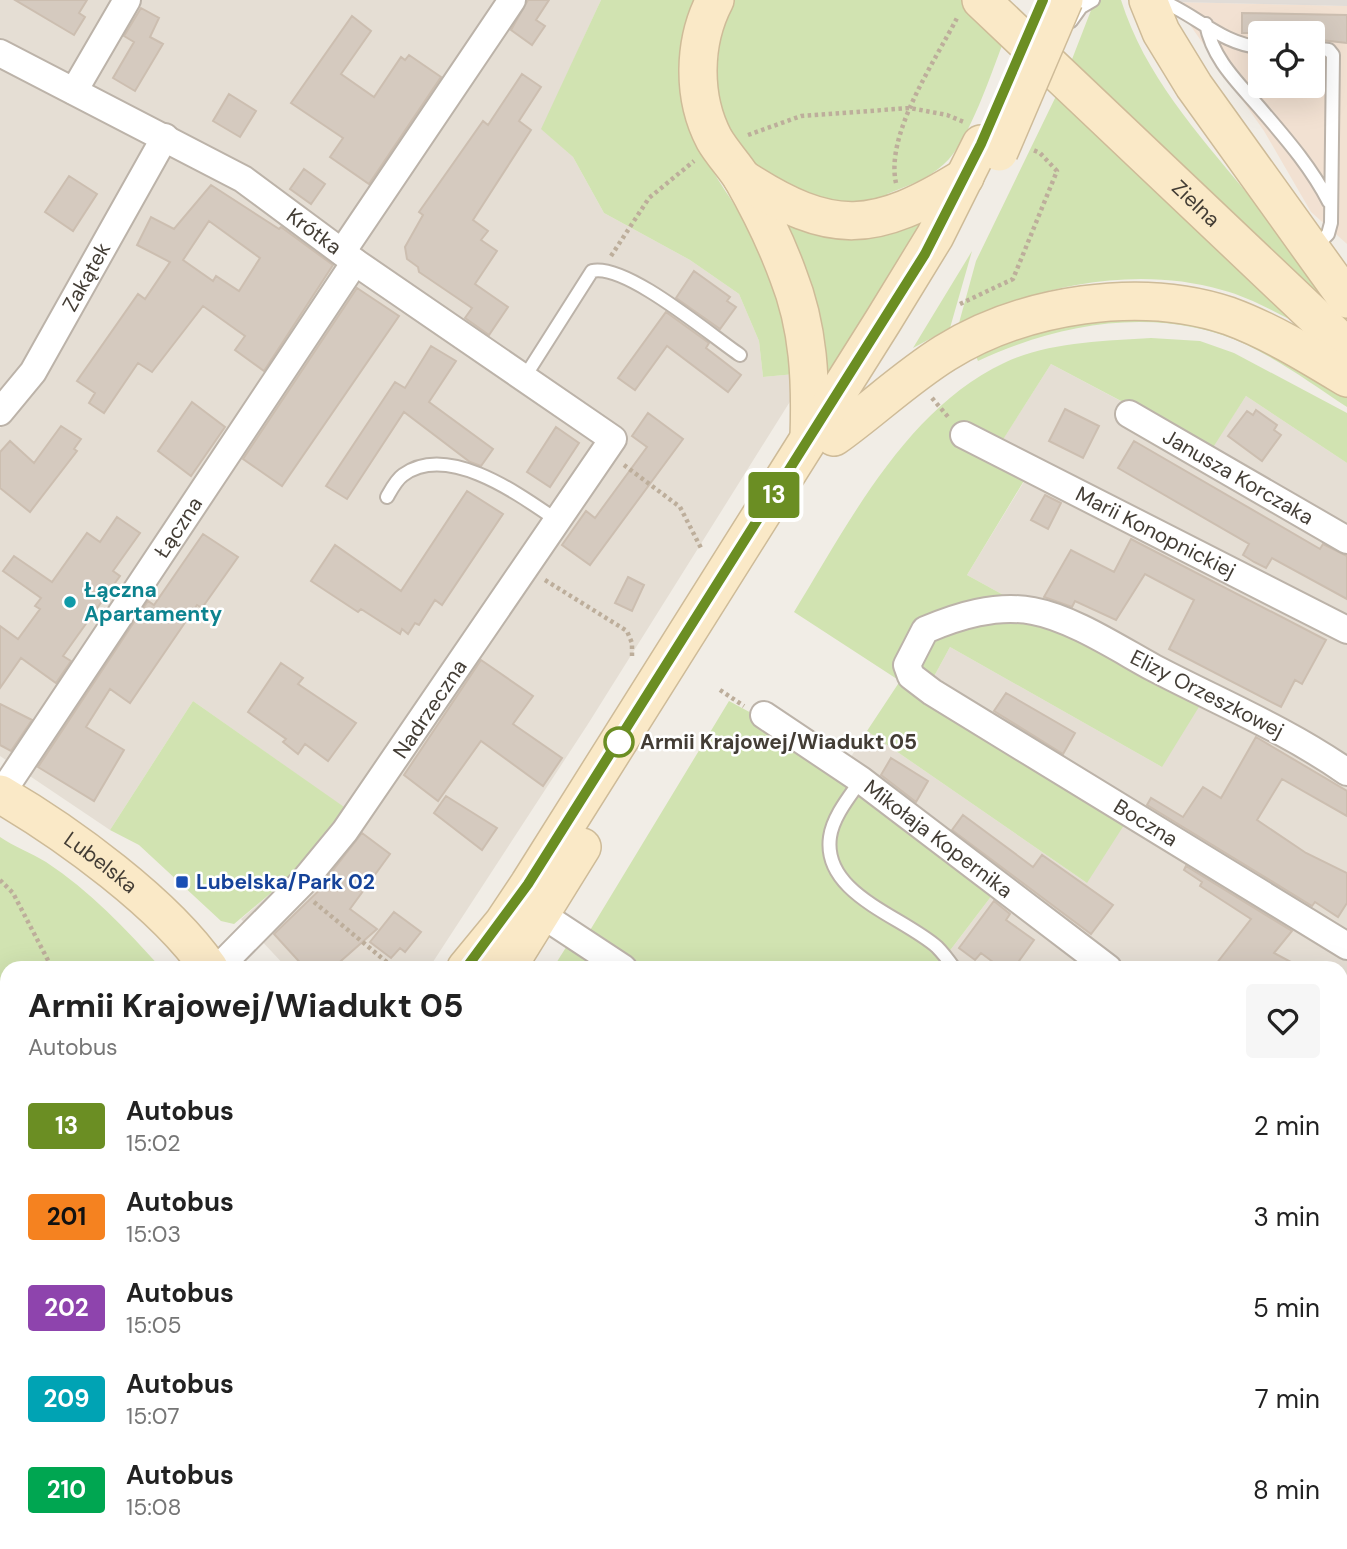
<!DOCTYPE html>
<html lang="pl">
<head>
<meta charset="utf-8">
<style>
	:root { --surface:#fff; --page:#f6f6f6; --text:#222; --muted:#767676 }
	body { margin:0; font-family:"DM Sans",sans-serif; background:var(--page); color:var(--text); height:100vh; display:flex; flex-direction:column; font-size:26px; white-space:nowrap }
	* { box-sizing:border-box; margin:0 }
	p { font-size:23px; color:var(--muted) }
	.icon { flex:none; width:38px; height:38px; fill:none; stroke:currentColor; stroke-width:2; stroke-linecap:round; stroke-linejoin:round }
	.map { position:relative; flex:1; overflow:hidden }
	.side { position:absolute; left:0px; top:961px; width:1348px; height:590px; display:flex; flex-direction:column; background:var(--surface); border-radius:21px 21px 0 0; box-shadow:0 7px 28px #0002 }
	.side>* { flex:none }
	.badge { padding:0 14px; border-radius:5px; font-size:24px; line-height:46px }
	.buttons { position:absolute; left:1248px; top:21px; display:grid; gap:14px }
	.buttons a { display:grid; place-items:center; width:77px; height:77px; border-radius:7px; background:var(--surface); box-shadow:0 7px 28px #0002; font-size:35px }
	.map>.badge { position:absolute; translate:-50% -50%; box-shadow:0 0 0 4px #fff }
	.round { display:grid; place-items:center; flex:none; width:74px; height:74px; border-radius:7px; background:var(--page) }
	.headline { display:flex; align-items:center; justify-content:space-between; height:119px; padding:0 28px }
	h1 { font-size:33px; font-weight:700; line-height:52px }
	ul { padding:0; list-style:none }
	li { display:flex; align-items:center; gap:21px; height:91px; padding:0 28px }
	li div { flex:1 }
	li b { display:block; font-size:26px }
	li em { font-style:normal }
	li .badge { min-width:77px; font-weight:700; text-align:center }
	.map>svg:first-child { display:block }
</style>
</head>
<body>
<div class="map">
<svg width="1347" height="1549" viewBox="0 0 1347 1549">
	<rect width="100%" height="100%" fill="#f1ede6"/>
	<!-- residential -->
	<path fill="#e5ded4" d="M0 0H601L542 129 573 157 604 213 690 260 739 294 759 341 763 377 795 374 796 392 588 724 429 968H287L241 919 290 877 346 809 193 701 110 830 0 756V428L30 397 61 351 175 148 239 183 343 259 345 269 615 456 627 440 247 172 104 102 0 45Z
		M0 65 141 137 146 147 43 336 0 398Z
		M1051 364 1211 449 1246 396 1347 463V1011L1341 1019 1340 968H948L942 961 996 890 849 760 867 731 1087 883 924 695 950 647 1162 767 1018 603 967 575 1025 480 989 461Z
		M1347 1049V1132L1341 1128 1340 1057Z
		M1341 1182 1347 1186V1549H751L747 1544H1340Z
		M623 1544H676L680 1549H618Z"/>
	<!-- commercial -->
	<path fill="#f2e1d2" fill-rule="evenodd" d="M1174 2 1347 6V244L1311 212 1264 131ZM1260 33H1312V86H1260Z"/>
	<!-- industrial -->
	<path fill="#e1dcd7" d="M1174 0H1347V6L1174 2Z"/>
	<!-- green -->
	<path fill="#d1e3b1" d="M601 0H695C645 126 729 172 773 274 786 304 788 342 795 374L763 377 759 341 739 294 690 260 604 213 573 157 541 129Z
		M733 0H963L1005 38C992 70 969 143 944 164 928 179 907 186 887 194L891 203 810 202 754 166 727 129 715 85 722 26Z
		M1095 0H1121C1145 76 1197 132 1246 192 1279 233 1309 278 1340 322L1069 67Z
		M1058 92 1301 325C1275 312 1249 297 1222 290 1134 265 1039 286 959 323L976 261Z
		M774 214 930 218 822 393Z
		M972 251 950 328 913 348Z
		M1201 317 1347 392V407C1314 385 1282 362 1247 345 1161 305 1062 322 978 361L974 352 1060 320Z
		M1151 338 1200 341 1234 353 1347 413V463L1246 396 1212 449 1051 364 990 460 1025 479 967 575 1018 603 967 605 901 657 1126 822 1087 883 867 731 900 681 794 612C848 524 906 409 1004 363 1048 342 1103 341 1151 338Z
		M1030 615 1202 702 1162 767 950 647 931 682 918 672 922 647 970 619Z
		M193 701 347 809 290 877 234 924 221 921 139 845 110 830Z
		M729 701 755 715 996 890 942 961 948 968H639L589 932Z
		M0 837C13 846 31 853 46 862 90 891 126 929 161 968H7V1356L0 1362Z
		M570 941 593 968H553Z"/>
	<!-- building -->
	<path fill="#d5cabf" stroke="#ccbeb0" stroke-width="2" fill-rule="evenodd" d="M15 0H87L79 13 85 17 74 35Z
		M528 0H549L536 20 545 26 532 45 511 30Z
		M141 8 159 18 150 37 163 44 135 91 113 78 134 42 124 36Z
		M1242 13 1347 15V43L1312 39V33H1242Z
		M352 16 371 31 341 74 374 97 401 57 405 60 409 55 441 77 369 184 330 157 343 138 291 103Z
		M522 74 541 87 519 121 531 130 473 220 488 231 481 240 497 251 475 284 508 307 489 335 465 318 472 308 419 272 418 267 407 259 405 247 423 215 419 212 483 121 488 125Z
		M229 94 256 111 240 137 213 121Z
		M304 169 325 184 311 204 290 189Z
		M69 176 97 194 73 231 45 212Z
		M211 185 279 229 281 227 333 265 264 371 235 350 245 336 203 306 152 372 138 363 104 413 89 403 95 393 77 381 138 294 145 299 170 262 137 245 151 217 174 229ZM209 221 260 258 239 291 216 276 213 281 183 260Z
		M694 271 730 297 727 301 736 307 720 329 676 298Z
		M357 288 399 316 282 486 243 459Z
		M666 312 709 343 706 348 741 375 728 392 667 346 635 390 618 378Z
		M431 346 456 361 429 402 493 449 481 466 470 462 404 412 347 499 326 486 395 382 405 388Z
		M192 402 225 427 191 476 158 451Z
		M1065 409 1099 426 1083 458 1049 441Z
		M1256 410 1277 425 1274 430 1281 435 1262 461 1228 436 1247 411 1253 415Z
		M648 413 683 439 590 565 562 545 586 511 595 518 647 447 632 436Z
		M61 426 81 439 74 449 77 451 30 512 0 488V452L10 441 34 463Z
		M556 427 579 443 550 487 527 472Z
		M1134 441 1320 549 1323 544 1347 556V599L1272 558 1266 568 1254 562 1243 555 1249 544 1118 468Z
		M467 491 503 514 442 605 435 600 419 625 415 623 408 634 402 629 400 634 361 609 358 612 311 581 335 545 401 591Z
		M1045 495 1061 503 1048 529 1031 520Z
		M117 517 140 533 113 571 120 576 63 656 71 661 56 683 21 658 0 688V626L18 639 40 609 35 606 41 598 3 571 14 556 52 582 87 533 100 542Z
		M203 534 238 557 202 608 197 605 130 703 110 689 86 727 124 750 94 801 38 767 148 601 154 605Z
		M1131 539 1326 640 1302 684 1295 680 1281 707 1169 649 1194 600 1145 574 1116 620 1075 601 1072 607 1044 597 1071 550 1114 572Z
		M628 577 644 585 632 611 615 603Z
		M481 660 533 696 513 724 562 758 543 786 481 741 438 801 404 775Z
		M281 663 303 678 298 684 356 723 328 761 305 744 298 754 283 742 286 739 248 712Z
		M1006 693 1075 733 1063 754 994 711Z
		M0 704 32 720 11 751 0 745Z
		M1256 737 1347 791V816L1282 779 1257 820 1306 853 1347 873V903L1338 917 1315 902 1312 906 1147 805 1151 798 1183 817 1203 787 1221 798Z
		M891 758 928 781 916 802 881 775Z
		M446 796 497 828 482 850 434 813Z
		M963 815 1033 867 1042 855 1113 905 1091 934 952 830Z
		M362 833 390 854 350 909 377 929 333 968H305L274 934 330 880 327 878Z
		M1186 866 1292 931 1274 953 1302 968H1213L1251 919 1200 886 1202 882 1184 870Z
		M994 901 1010 914 1006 920 1034 940 1014 968H1001L981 953 975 960 959 948Z
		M394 912 421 932 405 952 400 948 391 958 370 942Z"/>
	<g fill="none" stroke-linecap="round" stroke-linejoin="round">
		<defs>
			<path id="lane" d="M1159 0C1193 12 1222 45 1260 47
				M1071 21 1081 7 1093 0
				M1206 24C1213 62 1242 86 1265 114 1289 142 1312 169 1329 202
				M1312 48 1329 50 1333 55 1331 223 1328 234 1313 249
				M524 378 592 271C626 263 709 334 740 355
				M387 497C391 490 396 480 403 475 448 442 520 495 558 521
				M861 780C850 796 833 816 830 837 822 894 902 916 937 947 943 953 949 961 954 968
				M1340 1185 1347 1175
				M224 1544 230 1549
				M872 1549 876 1544
				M1095 1549 1099 1544"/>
			<g id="street">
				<path id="s1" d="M0 53 243 179 355 262 613 439 345 831 303 882 225 961"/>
				<path d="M74 91 127 0"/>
				<path d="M342 252 512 0"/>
				<path id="s2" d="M0 412 33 372 165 137"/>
				<path id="s3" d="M1129 414 1347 540"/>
				<path id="s4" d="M964 435 1347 630"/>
				<path id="s5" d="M764 715 861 780 1108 968"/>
				<path id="s6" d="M1347 772C1287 730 1219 702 1154 668 1119 649 1072 618 1033 611 996 604 958 616 925 630L907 665 911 676 932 692 1347 946"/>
				<path id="s7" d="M1 794 355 262"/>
				<path d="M541 914 623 968"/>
				<path d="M1340 1151 1347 1155"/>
				<path d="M1259 1544 1266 1549"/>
				<path d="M594 1549 599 1544"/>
			</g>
			<g id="secondary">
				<path d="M715 0C693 42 692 97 714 139 722 153 734 165 742 178 759 208 776 242 788 275 809 328 811 381 809 438"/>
				<path id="s8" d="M981 0 1347 347"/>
				<path d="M1148 0 1161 32 1194 86 1347 299"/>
				<path d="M742 178C832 237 875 233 965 177"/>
				<path d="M834 437C872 410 905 378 945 353 1024 304 1140 286 1229 316 1270 331 1309 355 1347 378"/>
				<path id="s9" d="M0 794C67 833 165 904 209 968"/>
				<path d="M466 968 503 923 529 884 883 321 935 236 981 144"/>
				<path d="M507 968 582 847"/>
				<path d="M1340 1039 1347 1031"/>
				<path d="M0 1411 7 1405"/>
				<path d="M0 1469 7 1463"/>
				<path d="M712 1544 716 1549"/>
			</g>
		</defs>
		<!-- lane casing -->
		<use href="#lane" stroke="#bcb3a9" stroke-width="16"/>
		<!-- street casing -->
		<use href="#street" stroke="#bcb3a9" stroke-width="30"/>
		<!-- secondary casing -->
		<use href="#secondary" stroke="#cebb98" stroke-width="40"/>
		<!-- path -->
		<path stroke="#bdae9b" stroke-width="4.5" stroke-dasharray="3.5 3.5" stroke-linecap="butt" d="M748 135 801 116 910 108 947 115 964 122
			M896 183C885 134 935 61 957 18
			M611 256 649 198 694 161
			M960 304 1013 279 1057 171 1040 153 1031 149
			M932 398 949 418
			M624 465 680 507 701 548
			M545 580 627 631 632 643V658
			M720 690 744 706
			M0 880 13 893 52 968
			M314 902 394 968
			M0 1011 7 1013
			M0 1061 7 1057
			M0 1225 7 1219
			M0 1370 7 1365
			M997 1544 1006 1549
			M1171 1544 1178 1549
			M1217 1549 1222 1544"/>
		<!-- lane -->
		<use href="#lane" stroke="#fff" stroke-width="12"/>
		<!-- street -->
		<use href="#street" stroke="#fff" stroke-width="26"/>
		<!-- secondary -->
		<use href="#secondary" stroke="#fae9c7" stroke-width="37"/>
		<defs>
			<path id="secondary-bridge" d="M999 152 1064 0"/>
		</defs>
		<!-- secondary-bridge casing -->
		<use href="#secondary-bridge" stroke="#cebb98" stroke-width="40" stroke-linecap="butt"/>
		<!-- secondary-bridge -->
		<use href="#secondary-bridge" stroke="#fae9c7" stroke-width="37"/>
	</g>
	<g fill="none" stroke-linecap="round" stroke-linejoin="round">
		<defs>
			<path id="line" d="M466 968 528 884 925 254 981 144 1043 0"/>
		</defs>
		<!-- line casing -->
		<use href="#line" stroke="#fff" stroke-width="16"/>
		<!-- line -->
		<use href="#line" stroke="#6b8e23" stroke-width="10"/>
	</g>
	<!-- markers -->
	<circle fill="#0f9aa8" stroke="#fff" stroke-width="2.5" cx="70" cy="602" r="7"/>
	<circle fill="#fff" stroke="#6b8e23" stroke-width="3.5" cx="619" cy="742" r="14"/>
	<rect fill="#1a4fb4" stroke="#fff" stroke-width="2.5" x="175" y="875" width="14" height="14" rx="3.5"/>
	<g text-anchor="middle" stroke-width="5" stroke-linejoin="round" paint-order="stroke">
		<!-- street labels -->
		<g font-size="21" fill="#433d35" stroke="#fff">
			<text dy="7" stroke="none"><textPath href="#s8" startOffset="296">Zielna</textPath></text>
			<text dy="7" stroke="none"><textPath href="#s1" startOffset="362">Krótka</textPath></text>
			<text dy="7" stroke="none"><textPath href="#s2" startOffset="161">Zakątek</textPath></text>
			<text dy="7" stroke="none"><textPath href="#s3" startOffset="126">Janusza Korczaka</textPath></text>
			<text dy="7" stroke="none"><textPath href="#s7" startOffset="320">Łączna</textPath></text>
			<text dy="7" stroke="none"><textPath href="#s4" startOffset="215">Marii Konopnickiej</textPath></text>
			<text transform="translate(1207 694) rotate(27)" y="7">Elizy Orzeszkowej</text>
			<text transform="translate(430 709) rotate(-56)" y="7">Nadrzeczna</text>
			<text dy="7" stroke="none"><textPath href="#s6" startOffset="793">Boczna</textPath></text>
			<text dy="7" stroke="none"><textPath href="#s5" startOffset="214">Mikołaja Kopernika</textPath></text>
			<text dy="7" stroke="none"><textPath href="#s9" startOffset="122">Lubelska</textPath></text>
		</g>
		<!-- culture labels -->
		<g font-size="21" font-weight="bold" fill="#0d838f" stroke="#fff" text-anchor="start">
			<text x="84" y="597">Łączna<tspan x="84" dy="24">Apartamenty</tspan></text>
		</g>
		<!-- stop labels -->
		<g font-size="21" font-weight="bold" fill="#433d35" stroke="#fff" text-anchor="start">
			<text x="640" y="749">Armii Krajowej/Wiadukt 05</text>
		</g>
		<!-- transit labels -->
		<g font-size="21" font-weight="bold" fill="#164399" stroke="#fff" text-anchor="start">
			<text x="196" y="889">Lubelska/Park 02</text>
		</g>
	</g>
</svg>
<div class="buttons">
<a><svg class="icon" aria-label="locate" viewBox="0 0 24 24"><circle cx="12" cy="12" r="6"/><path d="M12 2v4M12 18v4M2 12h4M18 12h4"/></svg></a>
</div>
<b class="badge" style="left:774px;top:495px;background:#6b8e23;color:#fff">13</b>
<section class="side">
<div class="headline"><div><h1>Armii Krajowej/Wiadukt 05</h1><p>Autobus</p></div><a class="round"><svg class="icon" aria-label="heart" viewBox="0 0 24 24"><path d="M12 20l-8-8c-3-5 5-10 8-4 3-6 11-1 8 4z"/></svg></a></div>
<ul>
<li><span class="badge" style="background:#6b8e23;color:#fff">13</span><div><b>Autobus</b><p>15:02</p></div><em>2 min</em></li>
<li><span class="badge" style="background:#f58220;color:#111">201</span><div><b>Autobus</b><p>15:03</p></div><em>3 min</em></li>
<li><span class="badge" style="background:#8e44ad;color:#fff">202</span><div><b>Autobus</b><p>15:05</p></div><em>5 min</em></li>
<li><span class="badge" style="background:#00a3b4;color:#fff">209</span><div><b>Autobus</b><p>15:07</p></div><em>7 min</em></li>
<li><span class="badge" style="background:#00a651;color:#fff">210</span><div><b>Autobus</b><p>15:08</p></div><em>8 min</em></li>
</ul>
</section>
</div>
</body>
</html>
